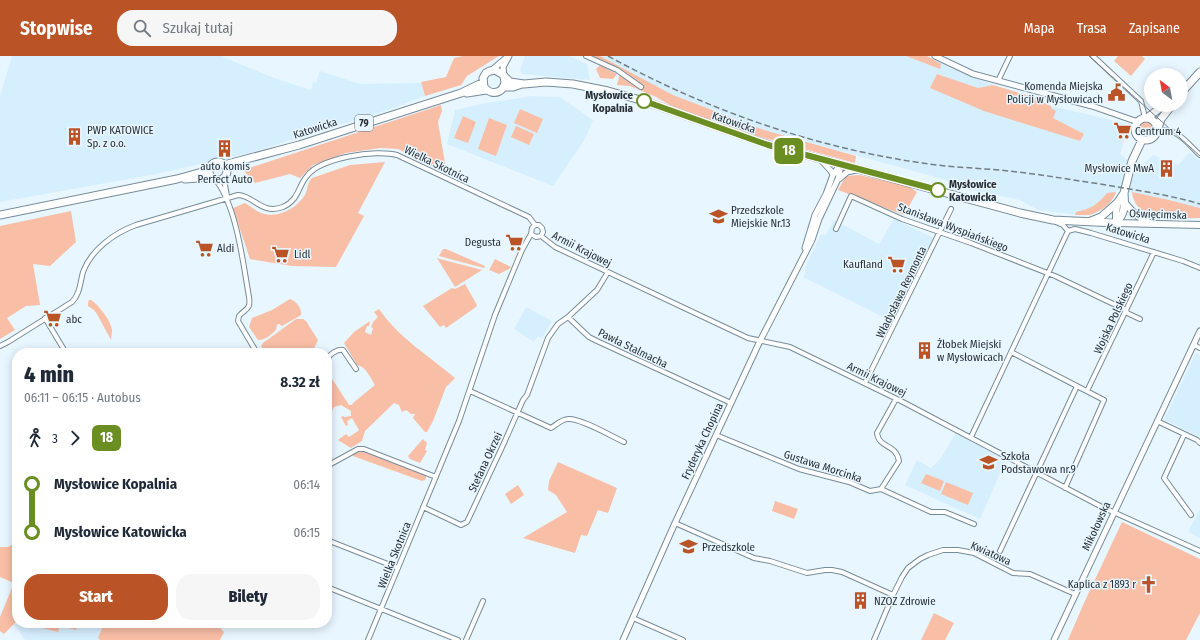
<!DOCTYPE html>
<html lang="pl">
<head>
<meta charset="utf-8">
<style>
	:root { --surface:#fff; --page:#f6f6f7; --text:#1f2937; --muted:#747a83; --accent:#ba5427 }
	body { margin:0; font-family:"Fira Sans Condensed",sans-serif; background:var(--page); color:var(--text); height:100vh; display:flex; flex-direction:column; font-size:15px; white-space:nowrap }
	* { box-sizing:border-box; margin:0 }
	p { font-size:13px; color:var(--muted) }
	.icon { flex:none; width:22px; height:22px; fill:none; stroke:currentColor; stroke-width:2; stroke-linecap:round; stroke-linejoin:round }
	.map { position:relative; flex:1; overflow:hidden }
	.drawer { position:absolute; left:12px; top:292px; width:320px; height:280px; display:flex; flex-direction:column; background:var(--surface); border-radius:16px; box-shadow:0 2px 10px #0003 }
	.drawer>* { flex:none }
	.badge { padding:0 8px; border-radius:6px; font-size:14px; line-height:26px }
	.needle { width:26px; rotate:328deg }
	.controls { position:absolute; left:1144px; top:12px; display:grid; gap:8px }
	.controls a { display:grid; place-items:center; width:44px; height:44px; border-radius:50%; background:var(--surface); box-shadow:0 2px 10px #0003; font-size:20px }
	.map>.badge { position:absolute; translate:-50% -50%; box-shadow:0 0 0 2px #fff }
	.legs { display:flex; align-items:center; gap:6px; height:44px; padding:0 12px; font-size:13px }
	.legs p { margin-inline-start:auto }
	.overview { display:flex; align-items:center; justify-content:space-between; height:68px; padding:0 12px }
	h1 { font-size:22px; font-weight:800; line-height:30px }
	.primary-button { display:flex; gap:8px; margin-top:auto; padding:8px 12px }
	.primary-button a { flex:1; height:46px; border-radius:16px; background:var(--accent); color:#fff; font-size:16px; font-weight:800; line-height:46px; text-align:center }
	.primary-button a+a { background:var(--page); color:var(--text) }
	ul { padding:0 12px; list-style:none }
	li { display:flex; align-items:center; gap:14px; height:48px; font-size:15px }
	li i { display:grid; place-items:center; width:6px; height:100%; margin:0 5px; background:currentColor }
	li i::after { content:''; width:10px; height:10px; margin:-5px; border:3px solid; border-radius:50%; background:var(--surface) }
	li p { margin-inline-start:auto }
	li:first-child i { background:linear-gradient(#0000 50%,currentColor 0) }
	li:last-child i { background:linear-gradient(currentColor 50%,#0000 0) }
	header { display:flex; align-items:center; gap:24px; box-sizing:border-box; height:56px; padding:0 20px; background:var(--accent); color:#fff }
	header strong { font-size:19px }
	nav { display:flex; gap:22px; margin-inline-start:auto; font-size:14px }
	.search { width:280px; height:36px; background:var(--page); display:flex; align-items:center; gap:10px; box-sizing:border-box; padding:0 14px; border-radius:16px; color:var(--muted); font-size:15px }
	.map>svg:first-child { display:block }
</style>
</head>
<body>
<header>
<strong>Stopwise</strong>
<div class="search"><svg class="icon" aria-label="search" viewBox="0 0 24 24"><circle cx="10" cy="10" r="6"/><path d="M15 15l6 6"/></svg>Szukaj tutaj</div>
<nav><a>Mapa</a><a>Trasa</a><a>Zapisane</a></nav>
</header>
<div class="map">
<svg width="1200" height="584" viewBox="0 0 1200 584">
	<rect width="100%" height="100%" fill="#e8f6ff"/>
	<!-- built -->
	<path fill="#d6effe" d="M12 0H222L225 2 277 23 311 34 313 26 316 27 320 15 360 28 421 27 425 40 388 54 246 98 151 119 0 146V40Z
		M525 0H569L587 8 590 24 522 18 520 14Z
		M600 0H927L948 11 993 29 1043 44 1042 46 1051 50 1129 68 1120 98 1127 104 1142 109 1153 99 1178 109 1190 96 1200 105V152L1169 144 1117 134 1115 139 1092 156 1078 159 1038 154 1020 144 953 130 946 124 764 74 673 39Z
		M532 40 560 41 593 64 585 83 553 130 447 88 455 54 481 48Z
		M894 163 934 182 895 263 889 264 803 221 806 216 804 214 821 178 826 179 834 164 879 188Z
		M526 251 552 265 542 282 538 280 534 286 514 273Z
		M1196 297 1200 299V381L1164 364Z
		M956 377 1006 404 980 463 905 429 917 404 931 412 941 402Z
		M1200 453V482L1188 476Z
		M17 565V567H104L98 582 100 584H25L15 569Z"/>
	<!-- green -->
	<path fill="#f9bea6" d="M463 0H499L467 20 461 29 425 40 421 26 446 21 454 2Z
		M593 0H600L673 39 764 74 856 100 855 107 753 79 675 52 656 41 630 30 617 29 621 14Z
		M906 0H927L941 8 940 13Z
		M1118 0H1142L1145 3 1131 20 1114 5Z
		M600 9 617 18 613 23 600 22 596 13Z
		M937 18 978 32 993 29 1043 44 1042 46 1051 50V52L1056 55 1053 62 1084 78 1080 85 984 55 930 32Z
		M441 49 442 55 438 66 445 107 440 114 398 93 380 92 346 97 313 109 300 122 290 118 255 127 243 114Z
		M520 53 543 63 537 77 514 67Z
		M463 60 476 66 468 87 454 82Z
		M489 62 507 69 496 100 478 93Z
		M1137 73a9 9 0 1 1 18 0a9 9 0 1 1-18 0Z
		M516 70 534 78 529 89 511 81Z
		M385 106 358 157 364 160 336 211 292 210 250 203 233 152 245 147C250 150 256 155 261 157 277 163 296 153 305 139 308 133 307 127 312 122L350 109Z
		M859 119 908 130 917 136 904 159 838 134 846 120Z
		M1116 136C1113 147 1099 157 1089 159 1084 159 1079 159 1075 159L1076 156C1091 153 1097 149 1107 137Z
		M1132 136 1169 144 1200 152V162C1178 162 1135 167 1132 136Z
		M71 155 76 186 50 210 33 208 40 249 26 250 7 262 15 274 0 283V170Z
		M443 193H446L485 210 484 212 439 200Z
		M437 202 440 203 482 214 455 231Z
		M495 203 511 211 509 213 499 218 489 214Z
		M465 228 477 249 476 251 446 272 444 269 440 271 423 250 452 232 455 233Z
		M290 243C296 245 302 252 301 259L282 270 279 268 277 269 276 274C272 278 264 285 258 284L249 271 252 262 272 254Z
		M89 244H91C98 248 111 265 112 274 112 277 111 281 111 284L97 258 94 254 88 250V247Z
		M379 253C400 283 428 299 455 322L446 331 433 365 427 376H425L413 362 415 358H411L406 354 402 356 399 349 394 347 365 375 362 385 351 392 338 384 346 378 349 381 358 375 359 374 352 362 347 365 348 369 346 370 341 361 343 360 345 361 351 360V355L341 349 334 351 330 358 331 365 327 370V315L349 349H352L353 347 375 329C371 323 366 310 357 309L344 287 354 276 370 265 369 270H367L365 276 371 279 373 272 371 271 373 266 378 261 374 256Z
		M296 263H303L306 265 318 284 312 297H265L261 290 263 287Z
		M423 383 427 387 425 394 427 395 420 407 410 403 408 400Z
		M363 395 423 418 426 420V422L425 424 422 425 353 400 354 397Z
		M558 406 617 432 608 457 598 454 587 480 581 479 575 497 523 482 567 456 556 439 548 434 549 425Z
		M926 418 944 425 940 435 921 427Z
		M946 426 973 437 968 449 941 438Z
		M518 429 524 439 511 448 505 438Z
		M775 445 798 453 794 463 772 455Z
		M1122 466 1200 503V557L1186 584H1068L1084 547Z
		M17 486V565L4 578 0 575V561L14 527 0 521V491H8Z
		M934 557 954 567 945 584H921Z
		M44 567H78L76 574 60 570 58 576 42 572Z
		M104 567H215L224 576 220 584H100L98 582Z"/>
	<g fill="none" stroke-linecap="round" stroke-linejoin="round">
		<defs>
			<path id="minor" d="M586 0 617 14 641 31
				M1093 0 1141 45 1145 62
				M998 25 1010 0
				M1158 75C1176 70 1188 88 1200 99
				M224 121C224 129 227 135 227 142
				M216 124C237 152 243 207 249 241 251 254 246 252 239 260L238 265 257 297
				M1056 166 1063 169 1068 175
				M535 169H539L542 172 543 176 541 180
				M836 173 851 140 902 163 971 187 1055 220 1126 254 1127 257 1140 263
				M1068 175 1075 173 1091 177 1183 205 1200 212
				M531 178 532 172 535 169
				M531 178 536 181 541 180
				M541 180 555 191 748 282 790 291 901 345 1102 451 1200 495
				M568 261 589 281 597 285 731 347
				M45 262 66 297
				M1194 289 1200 292
				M0 290 8 286 72 246C80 238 80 227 83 216 91 194 114 177 136 169L238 139C255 140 261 159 283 151 299 144 298 130 307 120 320 102 376 93 397 99L529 161 535 169
				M1011 296 1104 344 1065 432
				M327 303C330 298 337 293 343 294L356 313
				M865 327 951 153
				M470 335 551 372C556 369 562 363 568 363 581 362 611 380 624 386
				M1087 335 1154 196
				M1157 365 1197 384 1200 387
				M716 379 799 413 849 426 870 435 881 433 931 456H945L974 468
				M1184 379 1164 422 1191 459
				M971 381 1068 175
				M327 410 358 393H364L436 421
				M881 433 899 405C896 387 879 393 877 377L896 343
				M423 451 461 469 467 466 504 387 523 344 527 339 548 282 558 268 568 261 597 234 608 216
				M675 467 754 502 770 505 807 517 825 514H832L842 516 893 539
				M327 484 398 512
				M1000 495 1077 330
				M327 531 458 584
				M633 562 683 584
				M368 584 459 365 495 259 522 194 531 178
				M466 584 483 545
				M874 584 893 539 902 521 908 512 920 503 928 499 943 494H958L974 497 1013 517 1030 518 1075 538"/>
			<path id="tertiary" d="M935 0 973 18 1092 50 1138 66
				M492 14 506 2
				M504 20 503 11 509 0
				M821 104 831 115 833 119
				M839 123 847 116 856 114
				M805 192 815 159 826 138 833 119 840 109
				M623 584 675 467 760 285 812 184 819 163 838 123 841 109
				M1054 584 1200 275"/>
			<path id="secondary" d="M1118 146 1116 156V167L1200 169
				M1125 147C1133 157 1139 162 1150 167"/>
			<path id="primary" d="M504 21C508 35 493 42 484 31L483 22 486 17 490 15 495 14 502 18 510 26 524 28 546 26 573 28 608 35 644 45 769 89 1020 157 1053 164 1116 167C1125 158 1125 149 1124 137
				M503 31H513L522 28
				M467 37 486 34
				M1181 37 1200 16
				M1135 73a11 11 0 1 1 22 0a11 11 0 1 1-22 0Z
				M1147 62 1164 49
				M1158 72 1161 63 1172 49
				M209 115a9 9 0 1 1 18 0a9 9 0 1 1-18 0Z
				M224 109 299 89 461 37 482 27
				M185 123 211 121
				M0 159 177 123 209 114
				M1091 165 1101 161 1118 146 1124 137 1132 105 1142 84"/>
		</defs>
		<!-- minor casing -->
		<use href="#minor" stroke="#778c99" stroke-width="6"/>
		<!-- tertiary casing -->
		<use href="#tertiary" stroke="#778c99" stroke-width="7"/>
		<!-- secondary casing -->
		<use href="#secondary" stroke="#778c99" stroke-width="8"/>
		<!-- primary casing -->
		<use href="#primary" stroke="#778c99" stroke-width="9"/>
		<!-- minor -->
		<use href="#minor" stroke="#fff" stroke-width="4"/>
		<!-- tertiary -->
		<use href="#tertiary" stroke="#fff" stroke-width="5"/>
		<!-- secondary -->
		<use href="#secondary" stroke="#fff" stroke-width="6"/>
		<!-- primary -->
		<use href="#primary" stroke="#fff" stroke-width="7"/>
		<!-- tram -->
		<path stroke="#737e85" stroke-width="1" d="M1089 0 1200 100"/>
		<!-- rail -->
		<path stroke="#737e85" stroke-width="1.5" stroke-dasharray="6 3" stroke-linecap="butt" d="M608 0C705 53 812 91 922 107 954 112 986 112 1017 116 1045 119 1072 124 1100 128 1133 134 1167 138 1200 148"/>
	</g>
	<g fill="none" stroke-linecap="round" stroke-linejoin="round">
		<defs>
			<path id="line-1" d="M644 45 768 89 938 134"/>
		</defs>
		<!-- line-1 casing -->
		<use href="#line-1" stroke="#fff" stroke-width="9"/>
		<!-- line-1 -->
		<use href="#line-1" stroke="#6b8e23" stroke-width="6"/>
	</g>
	<!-- icons -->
	<defs>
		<symbol id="civic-bare" viewBox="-9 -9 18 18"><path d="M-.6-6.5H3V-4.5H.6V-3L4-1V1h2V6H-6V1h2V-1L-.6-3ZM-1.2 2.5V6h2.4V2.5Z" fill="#ba5427" stroke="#e8f6ff" stroke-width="2.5" paint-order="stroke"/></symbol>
		<symbol id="supermarket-bare" viewBox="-9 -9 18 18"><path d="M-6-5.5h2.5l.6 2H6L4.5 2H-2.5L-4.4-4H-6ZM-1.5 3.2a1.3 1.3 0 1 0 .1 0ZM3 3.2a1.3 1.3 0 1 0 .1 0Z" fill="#ba5427" stroke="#e8f6ff" stroke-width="2.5" paint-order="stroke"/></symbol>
		<symbol id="building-bare" viewBox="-9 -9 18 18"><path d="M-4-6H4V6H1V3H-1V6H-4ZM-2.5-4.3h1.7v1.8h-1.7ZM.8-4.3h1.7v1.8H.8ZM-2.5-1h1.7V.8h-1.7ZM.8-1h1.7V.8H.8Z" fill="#ba5427" stroke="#e8f6ff" stroke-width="2.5" paint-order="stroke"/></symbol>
		<symbol id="school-bare" viewBox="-9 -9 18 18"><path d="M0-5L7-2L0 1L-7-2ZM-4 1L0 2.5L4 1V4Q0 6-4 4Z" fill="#ba5427" stroke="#e8f6ff" stroke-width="2.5" paint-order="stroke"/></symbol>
		<symbol id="church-bare" viewBox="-9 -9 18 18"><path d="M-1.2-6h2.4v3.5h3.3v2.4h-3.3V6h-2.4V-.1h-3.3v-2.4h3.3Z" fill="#ba5427" stroke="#e8f6ff" stroke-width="2.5" paint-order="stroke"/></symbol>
	</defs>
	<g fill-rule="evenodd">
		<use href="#civic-bare" x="1104" y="24" width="25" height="25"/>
		<use href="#supermarket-bare" x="1110" y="62" width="25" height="25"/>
		<use href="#building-bare" x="62" y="68" width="25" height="25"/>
		<use href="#building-bare" x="212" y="80" width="25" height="25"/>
		<use href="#building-bare" x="1154" y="100" width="25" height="25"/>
		<use href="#school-bare" x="706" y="148" width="25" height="25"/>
		<use href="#supermarket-bare" x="502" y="174" width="25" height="25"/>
		<use href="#supermarket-bare" x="192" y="180" width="25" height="25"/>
		<use href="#supermarket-bare" x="268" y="186" width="25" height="25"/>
		<use href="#supermarket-bare" x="884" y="196" width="25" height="25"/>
		<use href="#supermarket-bare" x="40" y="250" width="25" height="25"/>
		<use href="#building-bare" x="912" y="282" width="25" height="25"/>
		<use href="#school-bare" x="976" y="394" width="25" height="25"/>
		<use href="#school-bare" x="676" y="478" width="25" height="25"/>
		<use href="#church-bare" x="1136" y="516" width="25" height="25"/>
		<use href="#building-bare" x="848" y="532" width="25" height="25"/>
	</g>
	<!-- markers -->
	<g fill="#fff" stroke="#6b8e23" stroke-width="2">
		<circle cx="644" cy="45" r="7"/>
		<circle cx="938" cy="134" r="7"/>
	</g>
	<g text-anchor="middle" stroke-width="3" stroke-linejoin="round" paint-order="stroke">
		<!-- shield labels -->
		<rect fill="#e8f6ff" stroke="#626b72" stroke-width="1" x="355" y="59" width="18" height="16" rx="3"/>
		<g font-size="10" font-weight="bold" fill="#283036">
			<text x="364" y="71">79</text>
		</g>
		<!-- poi labels -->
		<g font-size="11" fill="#283036" stroke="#e8f6ff" text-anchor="start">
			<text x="1103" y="34" text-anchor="end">Komenda Miejska<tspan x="1103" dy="13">Policji w Mysłowicach</tspan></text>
			<text x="87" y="78">PWP KATOWICE<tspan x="87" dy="13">Sp. z o.o.</tspan></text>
			<text x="1135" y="79">Centrum 4</text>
			<text x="225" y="114" text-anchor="middle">auto komis<tspan x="225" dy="13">Perfect Auto</tspan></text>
			<text x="1154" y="116" text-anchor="end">Mysłowice MwA</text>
			<text x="731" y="158">Przedszkole<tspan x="731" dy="13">Miejskie Nr.13</tspan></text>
			<text x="501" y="190" text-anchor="end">Degusta</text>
			<text x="217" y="196">Aldi</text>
			<text x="294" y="202">Lidl</text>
			<text x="883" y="212" text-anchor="end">Kaufland</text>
			<text x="66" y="267">abc</text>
			<text x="937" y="292">Żłobek Miejski<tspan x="937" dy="13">w Mysłowicach</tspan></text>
			<text x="1001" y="404">Szkoła<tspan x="1001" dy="13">Podstawowa nr.9</tspan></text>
			<text x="702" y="495">Przedszkole</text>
			<text x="1136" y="532" text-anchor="end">Kaplica z 1893 r</text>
			<text x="874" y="549">NZOZ Zdrowie</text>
		</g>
		<!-- stop labels -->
		<g font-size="11" font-weight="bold" fill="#283036" stroke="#e8f6ff" text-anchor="end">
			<text x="633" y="43">Mysłowice<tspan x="633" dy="13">Kopalnia</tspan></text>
			<text x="949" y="132" text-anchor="start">Mysłowice<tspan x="949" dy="13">Katowicka</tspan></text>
		</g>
		<!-- street labels -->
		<g font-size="11" fill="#283036" stroke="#e8f6ff">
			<text transform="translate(734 66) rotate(19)" y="4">Katowicka</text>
			<text transform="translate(315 72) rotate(-18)" y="4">Katowicka</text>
			<text transform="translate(437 108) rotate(26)" y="4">Wielka Skotnica</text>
			<text transform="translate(1158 158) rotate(2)" y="4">Oświęcimska</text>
			<text transform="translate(953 171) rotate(21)" y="4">Stanisława Wyspiańskiego</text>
			<text transform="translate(1128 177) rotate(17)" y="4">Katowicka</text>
			<text transform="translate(582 193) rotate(27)" y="4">Armii Krajowej</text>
			<text transform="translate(901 236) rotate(-64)" y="4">Władysława Reymonta</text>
			<text transform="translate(1113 262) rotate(-65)" y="4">Wojska Polskiego</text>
			<text transform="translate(633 292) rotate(26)" y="4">Pawła Stalmacha</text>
			<text transform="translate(877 323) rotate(26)" y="4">Armii Krajowej</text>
			<text transform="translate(702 385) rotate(-65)" y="4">Fryderyka Chopina</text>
			<text transform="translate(485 406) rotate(-65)" y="4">Stefana Okrzei</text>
			<text transform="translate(823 410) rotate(18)" y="4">Gustawa Morcinka</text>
			<text transform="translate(1096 470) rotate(-65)" y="4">Mikołowska</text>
			<text transform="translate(991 497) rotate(24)" y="4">Kwiatowa</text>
			<text transform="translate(394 499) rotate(-68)" y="4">Wielka Skotnica</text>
		</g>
	</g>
</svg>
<div class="controls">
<a><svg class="needle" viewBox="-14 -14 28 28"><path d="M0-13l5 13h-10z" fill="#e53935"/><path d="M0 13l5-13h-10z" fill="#747a83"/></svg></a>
</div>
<b class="badge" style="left:789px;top:95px;background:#6b8e23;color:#fff">18</b>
<section class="drawer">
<div class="overview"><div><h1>4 min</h1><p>06:11 – 06:15 · Autobus</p></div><b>8.32 zł</b></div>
<div class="legs"><svg class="icon" aria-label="walk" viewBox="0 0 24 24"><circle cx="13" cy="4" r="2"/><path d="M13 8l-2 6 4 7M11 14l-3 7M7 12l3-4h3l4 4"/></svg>3<svg class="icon" aria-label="forward" viewBox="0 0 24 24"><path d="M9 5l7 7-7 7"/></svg><b class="badge" style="background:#6b8e23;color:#fff">18</b></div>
<ul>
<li><i style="color:#6b8e23"></i><b>Mysłowice Kopalnia</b><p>06:14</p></li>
<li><i style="color:#6b8e23"></i><b>Mysłowice Katowicka</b><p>06:15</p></li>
</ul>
<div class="primary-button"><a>Start</a><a>Bilety</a></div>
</section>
</div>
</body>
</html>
